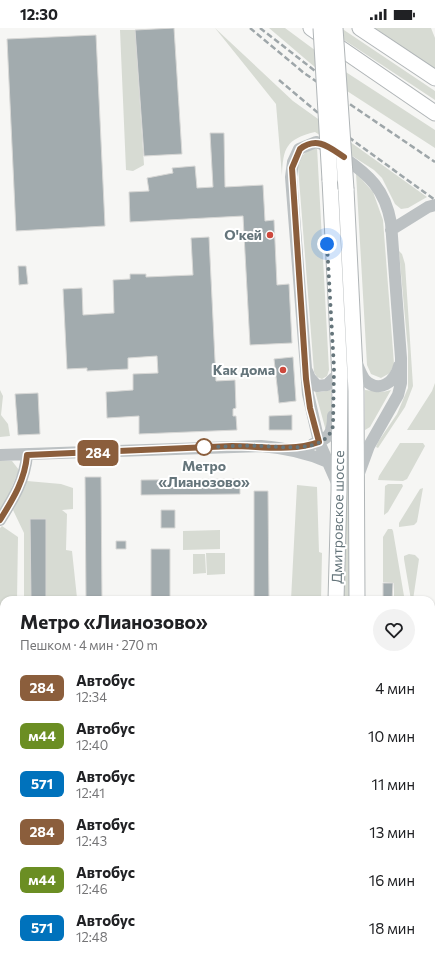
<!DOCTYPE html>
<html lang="ru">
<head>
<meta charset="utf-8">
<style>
	:root { --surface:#fff; --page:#f2f2f2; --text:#202124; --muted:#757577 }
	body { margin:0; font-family:Commissioner,sans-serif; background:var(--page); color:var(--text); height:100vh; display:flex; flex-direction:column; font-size:15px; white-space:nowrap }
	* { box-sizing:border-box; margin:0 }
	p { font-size:13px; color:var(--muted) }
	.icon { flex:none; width:22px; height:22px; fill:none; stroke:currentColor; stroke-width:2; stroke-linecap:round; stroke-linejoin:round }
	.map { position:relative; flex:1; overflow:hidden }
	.panel { position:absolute; left:0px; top:568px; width:435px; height:364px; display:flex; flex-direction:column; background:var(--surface); border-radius:12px 12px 0 0; box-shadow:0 1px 3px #0004 }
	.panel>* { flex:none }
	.badge { padding:0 8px; border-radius:6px; font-size:14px; line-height:26px }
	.you { position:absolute; width:20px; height:20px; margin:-10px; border:3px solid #fff; border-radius:50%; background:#1a73e8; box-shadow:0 0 0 6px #1a73e833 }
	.map>.badge { position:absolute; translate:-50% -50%; box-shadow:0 0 0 2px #fff }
	.round { display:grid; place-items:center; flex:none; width:42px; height:42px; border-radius:21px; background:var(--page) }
	.summary { display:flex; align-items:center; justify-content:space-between; height:68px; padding:0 20px }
	h1 { font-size:19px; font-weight:700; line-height:30px }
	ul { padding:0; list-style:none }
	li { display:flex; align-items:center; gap:12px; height:48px; padding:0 20px }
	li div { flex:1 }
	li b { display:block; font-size:15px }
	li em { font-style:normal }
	li .badge { min-width:44px; font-weight:700; text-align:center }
	.status { display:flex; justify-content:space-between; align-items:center; height:28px; padding:0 20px; background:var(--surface); direction:ltr }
	.status svg { height:11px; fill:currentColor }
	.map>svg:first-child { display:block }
</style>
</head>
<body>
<div class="status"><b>12:30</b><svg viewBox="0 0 49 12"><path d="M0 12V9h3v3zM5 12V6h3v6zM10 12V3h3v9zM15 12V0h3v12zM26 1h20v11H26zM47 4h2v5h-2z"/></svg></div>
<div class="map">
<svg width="435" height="932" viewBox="0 0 435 932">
	<rect width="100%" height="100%" fill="#f6f6f4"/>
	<!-- green -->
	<path fill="#d7dbd3" d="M215 0 293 73 427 169 408 180 401 181 395 176 382 150 374 142 315 104C286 111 283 120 282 148L276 76Z
		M269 0H285L335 37 435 102V120L330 52Z
		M326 0H341L435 63V72Z
		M375 0H431L435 10V42Z
		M120 2H135L144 137 133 143 126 142Z
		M317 119 329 342 327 348 322 351 317 349 314 344 298 138C301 126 306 123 317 119Z
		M356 145 373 164 383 192 394 336 390 345 381 350 371 346 367 337Z
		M399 223 402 226 405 236 413 358 405 379 378 420 376 419 378 414 397 386 408 360V323Z
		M435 355V402H407L432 363Z
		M0 362 3 368 1 387 8 396 10 408 0 409Z
		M331 362V399L326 403 315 363 321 364Z
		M365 362 383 364 391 362 370 399 365 402Z
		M400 415H423L425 418 407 451 403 453 378 452 379 448Z
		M0 433H12L19 442 0 487Z
		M346 434H350L351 572H342Z
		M27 453 61 456 73 460V481L62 482 67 486 66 522 72 523 77 570 73 572H46V491H30L31 572H24V505L13 482Z
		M388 456H402L403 458 388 484 384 487 385 458Z
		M297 457 317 459 319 524 322 525 321 572H291Z
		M423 460 417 494 414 497 399 499V495L420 461Z
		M2 498 18 509 17 572H4V653H0V500Z
		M388 501H392L393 503 404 568H396V572H394V555L383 554V509Z
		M220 502V521L183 522V503Z
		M206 525H225V546L207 547Z
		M193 526H205L206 545 193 546Z
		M409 526 415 527 419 531 413 572H411L404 531V528Z"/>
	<!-- building -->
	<path fill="#a2abae" stroke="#d8d8d6" d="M174 0 182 126 144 128 135 2Z
		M96 7 105 198 16 203 7 11Z
		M210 105H224L225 159 263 157 265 193 274 192 277 257 289 256 292 315 250 317 243 188 130 194 129 164 149 163 147 150 173 145 172 140 195 138 197 160 213 159Z
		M209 209 216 353 235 352 236 380 233 381V388H236L237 402 139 406V388L107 390 106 364 133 362V346L158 345 157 328 128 330V341L87 343V340L67 341 63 261 82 260 83 287 114 285 113 252 130 251V246H146V249L193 247 191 210Z
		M18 238H26L28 256 19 257Z
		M293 329 296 373 279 375 274 331Z
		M38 365 40 406 18 407 15 366Z
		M292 387V402H269V388Z
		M85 449H101L102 572H86Z
		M240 451V466L141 467V452Z
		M254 463H268L269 572H254Z
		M161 482H175V500H161Z
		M30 491H46V572H31Z
		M116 513H126V521H116Z
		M151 521H170V572H151Z
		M383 555H393L392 572H383Z"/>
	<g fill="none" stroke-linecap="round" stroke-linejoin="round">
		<defs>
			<path id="major" d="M311 0 435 85
				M360 0 435 50
				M330 152 340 350 339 463 336 572
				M346 161 356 363 357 572
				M319 932V928
				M346 932V928"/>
		</defs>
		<!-- major casing -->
		<use href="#major" stroke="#b0b5b7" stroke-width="17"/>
		<!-- minor -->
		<path stroke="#bcc1c3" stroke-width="12" d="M391 202 428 179 435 177
			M356 334C359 340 361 347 365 352 379 366 395 354 399 338
			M307 343 310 350 317 358 327 357 334 350
			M313 416C329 411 333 405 333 388
			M0 427 261 418C285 420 306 424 328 434
			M338 457 319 414 308 366 291 149 293 134 299 121 316 114C326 116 334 123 343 129 369 147 385 161 391 195L401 330V355L398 367 369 418 358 448
			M0 492C13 471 25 452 27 427"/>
		<!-- major -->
		<use href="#major" stroke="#fff" stroke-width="15"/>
		<!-- rail -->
		<path stroke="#9ea6a9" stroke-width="2.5" stroke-dasharray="6 3" stroke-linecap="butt" d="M250 0 304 45 435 134
			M260 0 346 67
			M279 52 336 100 435 172"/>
		<defs>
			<path id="major-bridge" d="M321 0 330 152
				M335 0 346 161"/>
		</defs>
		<!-- major-bridge casing -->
		<use href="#major-bridge" stroke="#b0b5b7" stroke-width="17" stroke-linecap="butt"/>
		<!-- major-bridge -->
		<use href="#major-bridge" stroke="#fff" stroke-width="15"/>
	</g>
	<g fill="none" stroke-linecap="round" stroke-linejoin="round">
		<defs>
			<path id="line" d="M0 492C13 471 25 452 27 427L232 418C261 418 291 424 319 414L310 380 306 351 292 140 300 121C317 108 329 119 344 129"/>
		</defs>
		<!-- line casing -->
		<use href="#line" stroke="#fff" stroke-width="9"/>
		<!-- line -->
		<use href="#line" stroke="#8b5e3c" stroke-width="6"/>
		<!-- walk -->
		<path stroke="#65757b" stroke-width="4" stroke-dasharray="0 7.2" d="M204 419C222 419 241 417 259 418 280 418 326 427 333 398L334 340 327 216"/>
	</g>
	<!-- markers -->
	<g fill="#cd493d" stroke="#fff" stroke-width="1.5">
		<circle cx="270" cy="207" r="4"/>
		<circle cx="283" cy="342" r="4"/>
	</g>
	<circle fill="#fff" stroke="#8b5e3c" stroke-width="2" cx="204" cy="419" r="8"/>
	<g text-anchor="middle" stroke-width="4" stroke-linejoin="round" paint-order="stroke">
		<!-- poi labels -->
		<g font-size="14" font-weight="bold" fill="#65757b" stroke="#fff" text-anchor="end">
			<text x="262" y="212">О'кей</text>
			<text x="275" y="347">Как дома</text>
		</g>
		<!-- stop labels -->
		<g font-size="14" font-weight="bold" fill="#65757b" stroke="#fff">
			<text x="204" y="443">Метро<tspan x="204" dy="16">«Лианозово»</tspan></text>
		</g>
		<!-- street labels -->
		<g font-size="14" fill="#65757b" stroke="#fff">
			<text transform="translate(338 489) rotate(-89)" y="5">Дмитровское шоссе</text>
		</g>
	</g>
</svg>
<div class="you" style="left:327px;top:216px"></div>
<b class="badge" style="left:98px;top:425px;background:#8b5e3c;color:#fff">284</b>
<section class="panel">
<div class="summary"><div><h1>Метро «Лианозово»</h1><p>Пешком · 4 мин · 270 m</p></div><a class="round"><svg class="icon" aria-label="heart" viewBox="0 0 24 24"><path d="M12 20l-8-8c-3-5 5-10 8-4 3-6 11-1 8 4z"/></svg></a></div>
<ul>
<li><span class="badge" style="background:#8b5e3c;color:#fff">284</span><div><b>Автобус</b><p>12:34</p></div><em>4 мин</em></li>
<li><span class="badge" style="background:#6b8e23;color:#fff">м44</span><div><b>Автобус</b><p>12:40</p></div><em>10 мин</em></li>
<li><span class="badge" style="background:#0072bc;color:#fff">571</span><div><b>Автобус</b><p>12:41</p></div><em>11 мин</em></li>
<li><span class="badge" style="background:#8b5e3c;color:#fff">284</span><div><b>Автобус</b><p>12:43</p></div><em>13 мин</em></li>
<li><span class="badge" style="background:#6b8e23;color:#fff">м44</span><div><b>Автобус</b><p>12:46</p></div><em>16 мин</em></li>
<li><span class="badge" style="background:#0072bc;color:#fff">571</span><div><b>Автобус</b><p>12:48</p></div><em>18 мин</em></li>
</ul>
</section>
</div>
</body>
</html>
